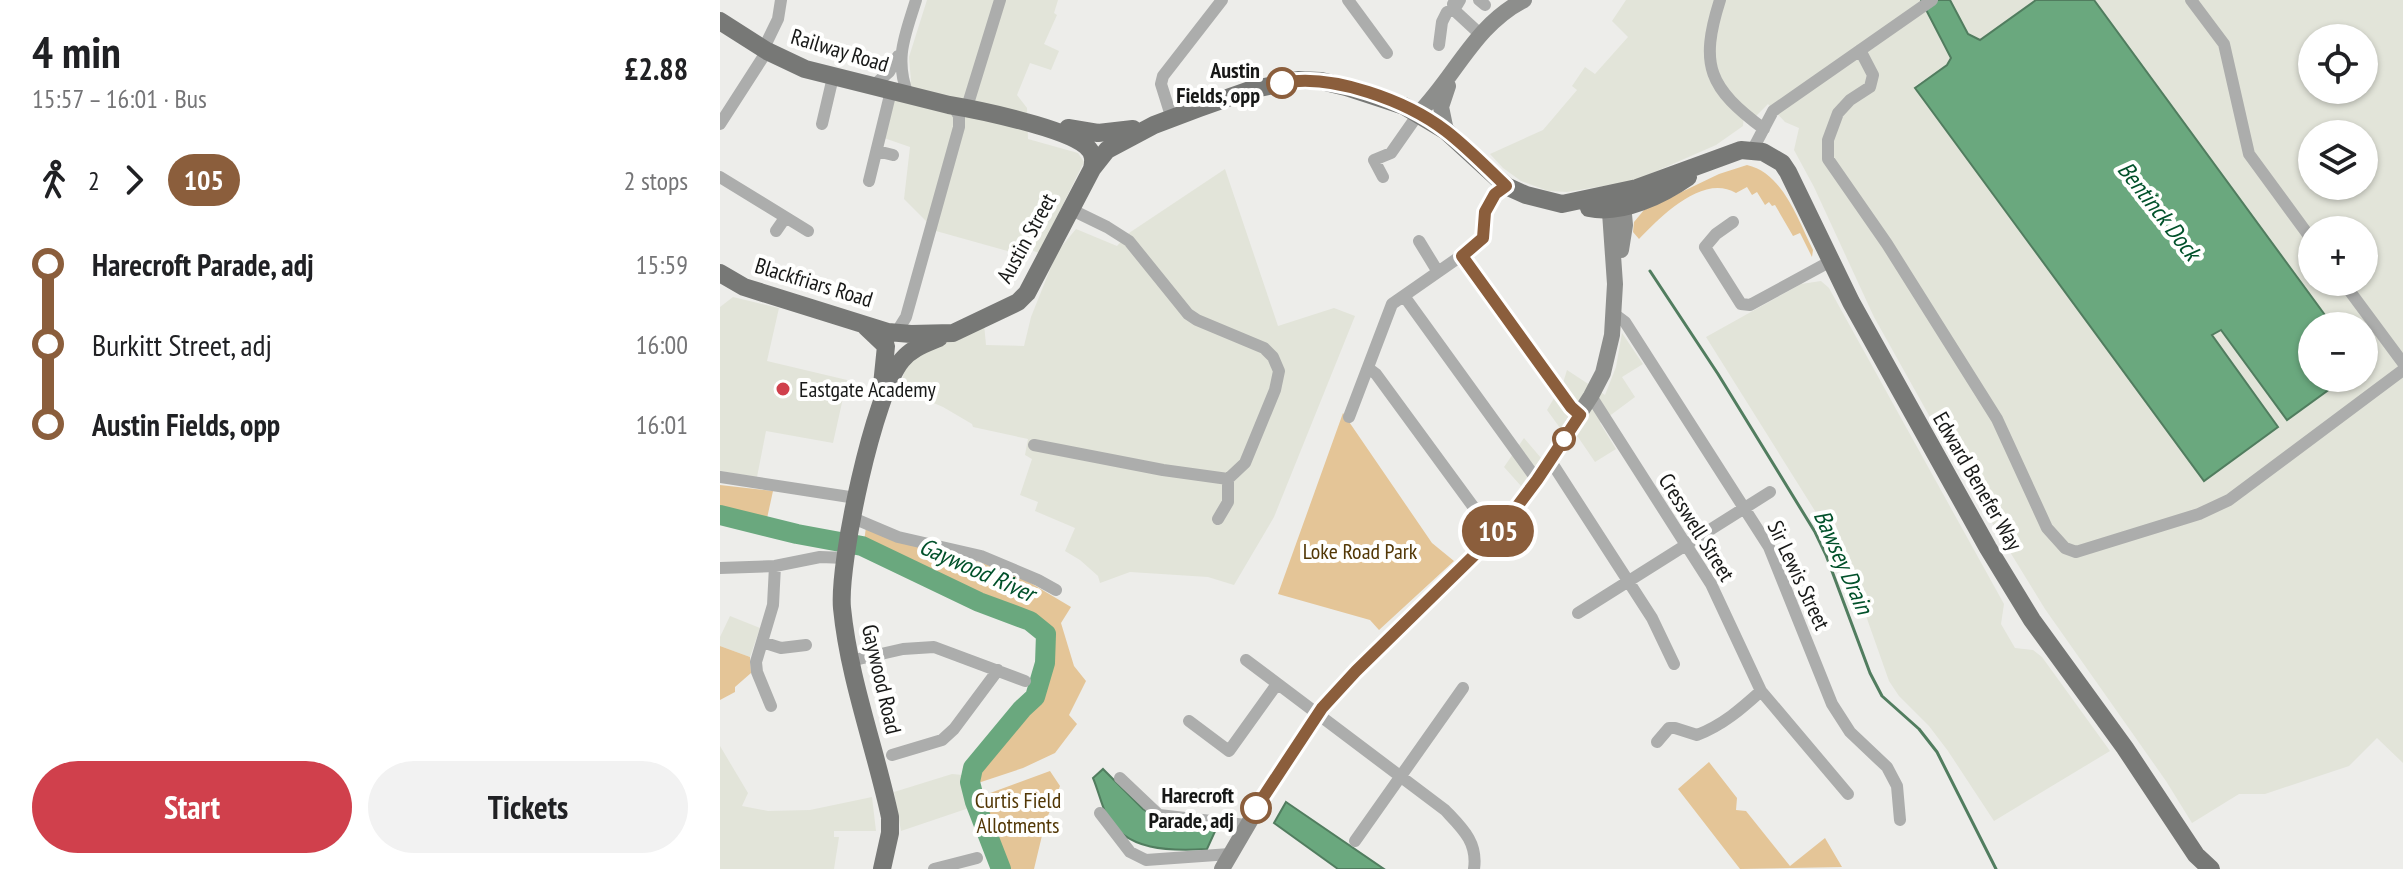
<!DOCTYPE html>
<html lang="en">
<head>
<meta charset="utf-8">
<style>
	:root { --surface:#fff; --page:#f2f2f2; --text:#202124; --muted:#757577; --accent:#d0404c }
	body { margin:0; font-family:"PT Sans Narrow",sans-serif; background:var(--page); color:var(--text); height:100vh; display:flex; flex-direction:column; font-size:30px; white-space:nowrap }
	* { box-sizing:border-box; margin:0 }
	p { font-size:26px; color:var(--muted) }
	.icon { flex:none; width:44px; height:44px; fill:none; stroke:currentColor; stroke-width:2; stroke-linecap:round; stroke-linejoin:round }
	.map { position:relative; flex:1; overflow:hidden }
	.drawer { display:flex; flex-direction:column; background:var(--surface); width:720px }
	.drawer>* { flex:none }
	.badge { padding:0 16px; border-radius:26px; font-size:28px; line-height:52px }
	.buttons { position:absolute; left:1578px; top:24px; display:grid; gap:16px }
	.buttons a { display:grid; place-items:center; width:80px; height:80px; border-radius:50%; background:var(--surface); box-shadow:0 2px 6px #0004; font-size:40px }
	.map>.badge { position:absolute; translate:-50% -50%; box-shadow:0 0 0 4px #fff }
	.legs { display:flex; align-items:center; gap:12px; height:88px; padding:0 32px; font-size:26px }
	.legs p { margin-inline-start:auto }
	.summary { display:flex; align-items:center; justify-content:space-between; height:136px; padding:0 32px }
	h1 { font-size:44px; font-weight:700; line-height:60px }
	.primary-button { display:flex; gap:16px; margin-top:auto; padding:16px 32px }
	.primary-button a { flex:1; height:92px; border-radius:48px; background:var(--accent); color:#fff; font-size:32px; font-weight:700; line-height:92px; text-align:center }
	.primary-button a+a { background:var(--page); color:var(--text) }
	ul { padding:0 32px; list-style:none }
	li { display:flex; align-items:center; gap:28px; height:80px; font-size:30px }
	li i { display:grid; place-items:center; width:12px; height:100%; margin:0 10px; background:currentColor }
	li i::after { content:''; width:20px; height:20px; margin:-10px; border:6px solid; border-radius:50%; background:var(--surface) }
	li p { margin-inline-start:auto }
	li:first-child i { background:linear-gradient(#0000 50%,currentColor 0) }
	li:last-child i { background:linear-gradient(currentColor 50%,#0000 0) }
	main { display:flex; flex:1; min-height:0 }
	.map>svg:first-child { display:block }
</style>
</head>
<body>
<main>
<section class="drawer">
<div class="summary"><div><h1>4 min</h1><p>15:57 – 16:01 · Bus</p></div><b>£2.88</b></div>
<div class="legs"><svg class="icon" aria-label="walk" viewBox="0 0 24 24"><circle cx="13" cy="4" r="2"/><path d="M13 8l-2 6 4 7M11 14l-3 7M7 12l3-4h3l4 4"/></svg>2<svg class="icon" aria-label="forward" viewBox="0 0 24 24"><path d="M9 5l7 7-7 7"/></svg><b class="badge" style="background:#8b5e3c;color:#fff">105</b><p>2 stops</p></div>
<ul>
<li><i style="color:#8b5e3c"></i><b>Harecroft Parade, adj</b><p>15:59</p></li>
<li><i style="color:#8b5e3c"></i><span>Burkitt Street, adj</span><p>16:00</p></li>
<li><i style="color:#8b5e3c"></i><b>Austin Fields, opp</b><p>16:01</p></li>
</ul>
<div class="primary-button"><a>Start</a><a>Tickets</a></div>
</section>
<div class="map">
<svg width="1683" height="869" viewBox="0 0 1683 869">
	<rect width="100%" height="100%" fill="#ededea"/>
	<!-- built -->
	<path fill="#e2e4d9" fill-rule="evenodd" d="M207 0H338L334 13 337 15 324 44 339 51 331 70 310 63 297 95 307 108 308 139 358 153 364 162 319 253 294 244 291 252 216 231 184 199 190 147 164 138 173 102 191 81 189 57Z
		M906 0H1201L1231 58 1228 64 1195 86 1492 336 1501 329 1567 420 1625 378H1644V326H1613L1374 0H1683V763L1657 738 1629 766 1545 794H1519L1472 823 1446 781 1325 609 1239 469 1154 317 1094 187 1074 150 1079 128 1065 122 1048 104 1035 117 1024 114 1023 126 996 145 914 181 847 192 828 191 801 181 783 168 770 154 823 130 857 90 852 86 865 67 875 74 908 37 892 21ZM1592 38H1644V90H1592ZM1592 134H1644V186H1592ZM1592 230H1644V282H1592Z
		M1230 0H1316L1260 40 1248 34Z
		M505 169 558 326 614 308 635 316 554 517 514 585 488 577 410 572 380 583 378 576 360 560 345 551 355 528 315 511 318 502 300 495 312 459 305 455 308 439 253 427 252 424 223 407 180 389 188 358 264 324 266 345 304 346 311 317 337 252 356 229 397 246 409 233Z
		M1101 281 1109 288 1284 604 1281 624 1295 648 1313 650 1322 657 1390 751 1274 821 1228 751 1209 726 1179 696 1169 681 1127 562 986 337 1081 284Z
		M13 297 59 308 47 361 127 380 113 443 46 431 37 477 0 471V307Z
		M902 333 923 364 902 377 915 397 880 423 896 449 875 462 858 437 840 428 827 410 843 383 847 370 885 395 896 367Z
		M804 438 821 458 801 486 784 467Z
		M10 616 40 628 30 657 0 646V637Z
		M0 746 28 793 22 806 48 811 90 810 152 797 156 831H114V837H119L114 869H0Z
		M232 774 243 775V792L249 808 181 831 174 792Z"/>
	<!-- green -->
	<path fill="#e4c597" d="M1027 165C1063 173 1078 220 1093 250L1092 257 1080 233 1073 236 1055 205 1052 206 1049 202 1045 205 1037 192 1032 195 1027 187 1016 193C983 173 940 217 919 239L913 232 914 222 924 210 999 174Z
		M623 413 712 543 734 561 659 630 650 620 558 594Z
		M0 485 53 491 44 532 0 519Z
		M146 527 294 573 351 607 341 623 354 666 366 681 349 715 357 724 335 753 303 768 258 783 254 769C294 732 323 714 330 656 331 647 333 635 326 627 310 608 276 604 254 595 217 579 180 560 144 542Z
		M0 646 30 657 31 673 15 687V692L0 700Z
		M989 762 1017 798 1016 810 1026 811 1070 866 1105 838 1122 867 1020 869 958 789Z
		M330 771 340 786 325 823 314 869H285L262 796Z"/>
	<!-- water -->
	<path fill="#6aa87e" stroke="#517d5f" stroke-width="2" d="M1201 0H1230L1248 34 1260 40 1316 0H1374L1613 326H1592V378H1625L1567 420 1501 330 1492 335 1558 427 1484 481 1195 88 1227 65 1231 58Z
		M383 769 423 809 453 829 478 824 497 827 487 849C451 851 405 852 386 814 381 803 378 790 373 778Z
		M566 802 664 869H618L554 823Z"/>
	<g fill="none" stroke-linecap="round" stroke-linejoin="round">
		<!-- stream -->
		<path stroke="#517d5f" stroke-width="3" d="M930 271 998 374 1095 532 1106 555 1150 673 1162 696 1199 729 1217 752 1276 869"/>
		<!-- river -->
		<path stroke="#6aa87e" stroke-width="20" d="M0 515 77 534 142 546 259 602 310 621 326 634 325 663 315 697 302 709 253 768 250 782 255 802 281 869"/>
		<!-- street -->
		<path stroke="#acadac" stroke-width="12" d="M628 0 667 53
			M759 0 765 5
			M1000 0C979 66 989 88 1044 129
			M1471 0 1504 44 1529 154 1592 240
			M733 4 734 10 760 34
			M719 45 722 22 727 12 734 10 740 0
			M44 48 58 19 61 0
			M1140 50 1153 75 1150 87 1130 100 1118 113 1108 140V159L1167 244 1277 419 1327 528 1345 548 1356 552 1479 514 1509 500 1683 370
			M153 86 169 72 178 56
			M188 95C174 58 185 36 196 0
			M247 107 280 0
			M452 119 441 84 443 76 502 0
			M0 124 47 51
			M102 124 113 77
			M1033 149 1053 111 1212 0
			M157 151 173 155
			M0 177 88 231
			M663 177 654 160 671 153 699 113
			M149 181 171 91
			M1013 222 996 234 985 247 1021 304 1030 305 1111 261
			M56 231 65 218
			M699 241 718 272
			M742 256 851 407 860 415
			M1623 282 1683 363
			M684 296 817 480
			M893 313 905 322 1049 547 1112 704 1130 732 1167 767 1177 786 1180 820
			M176 333 186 317 239 127V116L233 106
			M648 368 656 374 774 535
			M871 396 991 584 1041 691 1128 794
			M629 417 672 304 761 242C766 234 764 231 764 221 764 206 775 195 786 186
			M314 445 443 470 508 479 525 463 555 390 559 371 553 357 544 348 477 320 468 314 409 241 387 227 350 209
			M830 460 932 618 954 664
			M0 477 136 498
			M133 518 178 537 261 556 318 580 336 590
			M498 519 508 502V479
			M0 568 55 566 100 557 126 558
			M858 613 1050 492
			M42 642 61 648 86 645
			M526 660 725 810C742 828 758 842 754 869
			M130 661 183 649 214 647 305 681
			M51 706 37 672 36 662 53 605 55 566
			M469 721 509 751 557 684
			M937 742 949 728H955L977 735C1003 725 1021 709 1041 691
			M172 755 222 740 234 729 278 670
			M400 778 439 815 526 825
			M380 813 410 852 426 860 510 854
			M635 841 743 688
			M214 869 257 858"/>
		<!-- secondary -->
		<path stroke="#8d8e8c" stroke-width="16" d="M699 113C736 75 755 25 804 0
			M726 131 721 107 728 86
			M901 250 905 225 902 194
			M502 869 551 785 602 708 636 671 778 532 817 480 871 396 883 373 892 335 895 284 889 198"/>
		<!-- primary -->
		<path stroke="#777876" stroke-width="18" d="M0 21 47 51 85 69 229 105C259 110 345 128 366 146 374 153 374 160 372 169
			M348 128 378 133 413 129
			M869 208C902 215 942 195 968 177
			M0 273 24 287 168 332 191 334 233 333 298 302 307 293 372 169 387 150 434 125 479 108 530 90 578 80 601 81 626 87 684 106 726 131 786 186 806 195 842 204 917 188 1021 150 1043 152 1062 163 1068 172 1131 302 1268 548 1312 620 1405 748 1476 855 1491 869
			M146 327 166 346 162 385
			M162 869 170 833V817C155 747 129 679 122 608 118 563 154 393 182 360 192 348 205 344 219 338"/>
	</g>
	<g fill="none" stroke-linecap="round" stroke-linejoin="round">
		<defs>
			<path id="line-1" d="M536 808 602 708 636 671 778 532 817 480 860 415 851 407 742 256 763 238 765 212 775 194 786 186C767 168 748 148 726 131 687 101 612 73 562 83"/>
		</defs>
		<!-- line-1 casing -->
		<use href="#line-1" stroke="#fff" stroke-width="18"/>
		<!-- line-1 -->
		<use href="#line-1" stroke="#8b5e3c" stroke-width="12"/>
	</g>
	<!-- markers -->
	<g fill="#fff" stroke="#8b5e3c" stroke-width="4">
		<circle cx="562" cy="83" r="14"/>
		<circle cx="844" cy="439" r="10"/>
		<circle cx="536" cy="808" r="14"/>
	</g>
	<circle fill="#d0404c" stroke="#fffffe" stroke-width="3" cx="63" cy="389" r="8"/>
	<g text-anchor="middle" stroke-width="8" stroke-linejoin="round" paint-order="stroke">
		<!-- street labels -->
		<g font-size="22" fill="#171817" stroke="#fffffe">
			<text transform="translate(120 50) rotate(17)" y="8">Railway Road</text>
			<text transform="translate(306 238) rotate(-61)" y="8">Austin Street</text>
			<text transform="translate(94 282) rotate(17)" y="8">Blackfriars Road</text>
			<text transform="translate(1258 481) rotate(60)" y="8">Edward Benefer Way</text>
			<text transform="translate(977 527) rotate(58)" y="8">Cresswell Street</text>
			<text transform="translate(1079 575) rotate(65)" y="8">Sir Lewis Street</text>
			<text transform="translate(162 679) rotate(77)" y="8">Gaywood Road</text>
		</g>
		<!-- stop labels -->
		<g font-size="22" font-weight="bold" fill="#171817" stroke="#fffffe" text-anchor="end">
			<text x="540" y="78">Austin<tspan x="540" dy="25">Fields, opp</tspan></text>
			<text x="514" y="803">Harecroft<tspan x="514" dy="25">Parade, adj</tspan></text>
		</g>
		<!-- poi labels -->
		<g font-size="22" fill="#171817" stroke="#fffffe" text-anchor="start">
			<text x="79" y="397">Eastgate Academy</text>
		</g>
		<!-- park labels -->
		<g font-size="22" fill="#523705" stroke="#fffffe">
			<text x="640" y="559">Loke Road Park</text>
			<text x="298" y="808">Curtis Field<tspan x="298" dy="25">Allotments</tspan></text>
		</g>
		<!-- water labels -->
		<g font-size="24" font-style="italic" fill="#01512a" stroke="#fffffe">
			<text transform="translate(1439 211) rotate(52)" y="8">Bentinck Dock</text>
			<text transform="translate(1123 562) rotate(66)" y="8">Bawsey Drain</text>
			<text transform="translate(257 570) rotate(24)" y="8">Gaywood River</text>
		</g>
	</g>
</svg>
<div class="buttons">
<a><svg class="icon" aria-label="locate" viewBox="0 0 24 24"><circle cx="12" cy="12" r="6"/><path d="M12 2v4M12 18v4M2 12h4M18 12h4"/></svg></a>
<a><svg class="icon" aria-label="layers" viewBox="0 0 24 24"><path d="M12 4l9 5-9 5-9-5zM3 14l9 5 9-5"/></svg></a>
<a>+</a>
<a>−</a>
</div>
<b class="badge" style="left:778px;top:531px;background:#8b5e3c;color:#fff">105</b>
</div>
</main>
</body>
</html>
